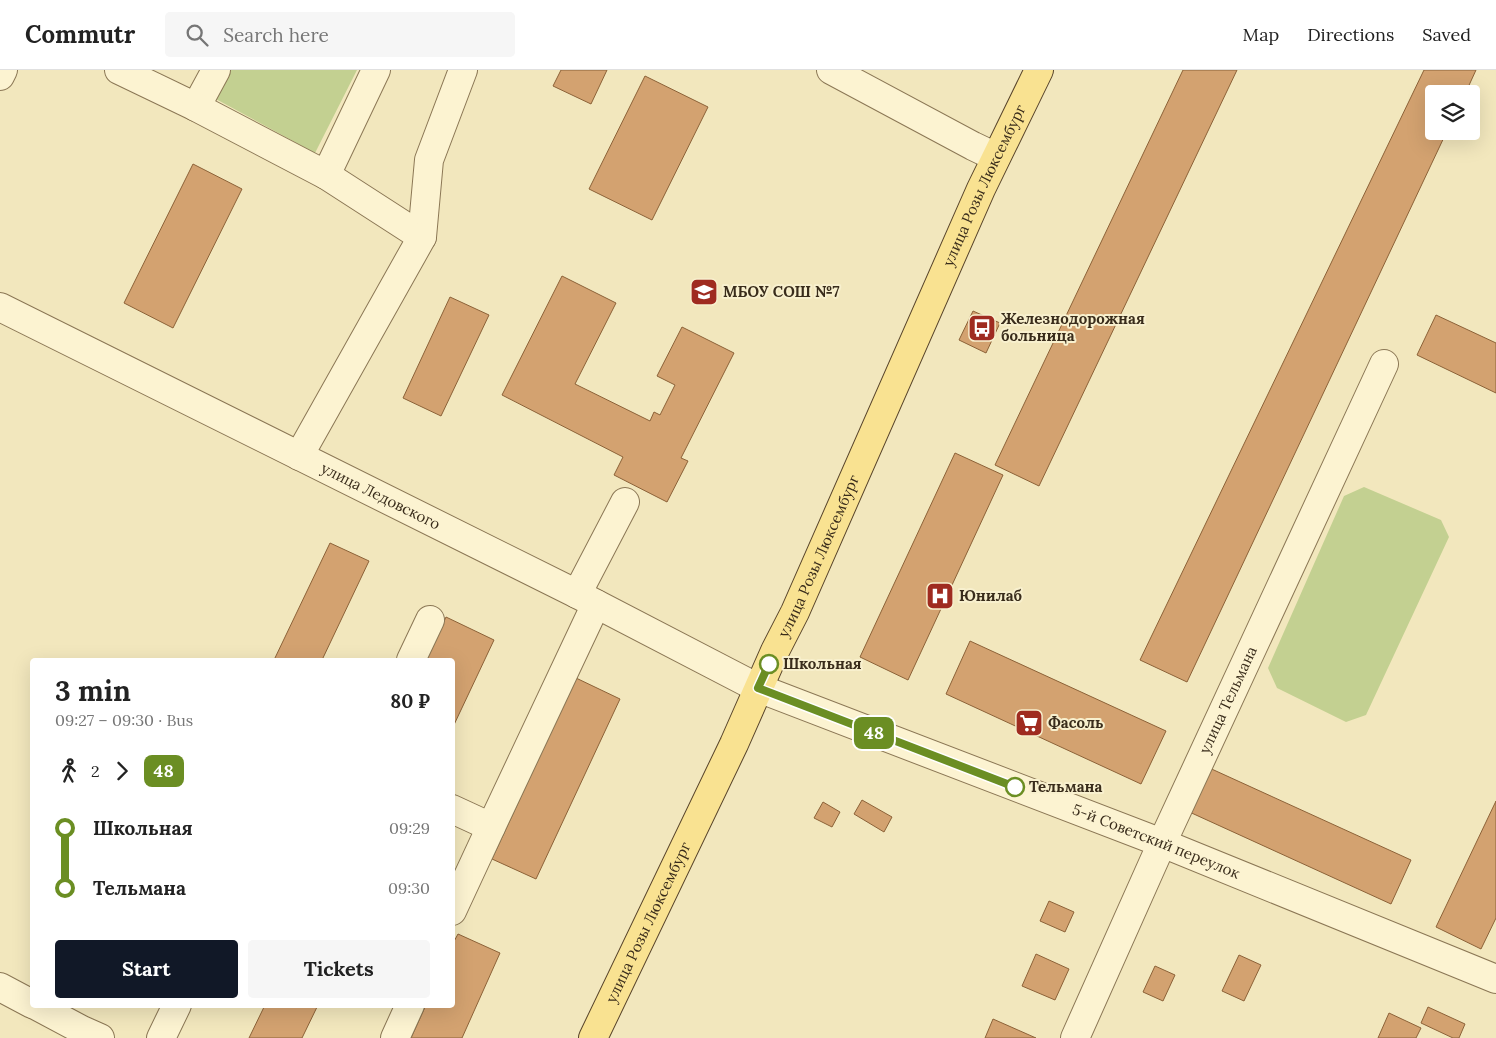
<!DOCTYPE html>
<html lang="en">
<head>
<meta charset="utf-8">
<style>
	:root { --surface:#fff; --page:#f6f6f6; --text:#222; --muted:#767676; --line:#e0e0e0; --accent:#111827 }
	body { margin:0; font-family:Lora,serif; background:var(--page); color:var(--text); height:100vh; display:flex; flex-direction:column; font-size:19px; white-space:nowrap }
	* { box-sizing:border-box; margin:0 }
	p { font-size:16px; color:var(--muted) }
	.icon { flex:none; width:28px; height:28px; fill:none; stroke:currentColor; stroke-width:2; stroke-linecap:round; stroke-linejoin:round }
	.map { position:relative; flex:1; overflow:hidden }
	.sheet { position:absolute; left:30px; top:588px; width:425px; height:350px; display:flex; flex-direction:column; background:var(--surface); border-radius:5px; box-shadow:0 5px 20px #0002 }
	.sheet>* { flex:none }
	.badge { padding:0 10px; border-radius:8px; font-size:18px; line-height:32px }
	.fabs { position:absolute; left:1425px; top:15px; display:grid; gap:10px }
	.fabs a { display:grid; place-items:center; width:55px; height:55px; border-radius:5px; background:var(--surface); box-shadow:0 5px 20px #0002; font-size:25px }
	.map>.badge { position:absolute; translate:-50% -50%; box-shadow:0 0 0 2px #fff }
	.legs { display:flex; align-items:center; gap:8px; height:55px; padding:0 25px; font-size:16px }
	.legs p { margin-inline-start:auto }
	.headline { display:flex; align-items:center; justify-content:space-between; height:85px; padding:0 25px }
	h1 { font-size:28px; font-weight:700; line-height:38px }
	.cta { display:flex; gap:10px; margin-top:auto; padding:10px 25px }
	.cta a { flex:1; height:58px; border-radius:5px; background:var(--accent); color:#fff; font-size:20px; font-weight:700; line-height:58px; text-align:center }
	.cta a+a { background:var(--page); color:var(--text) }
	ul { padding:0 25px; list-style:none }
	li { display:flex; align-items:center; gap:18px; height:60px; font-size:19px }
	li i { display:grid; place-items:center; width:8px; height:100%; margin:0 6px; background:currentColor }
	li i::after { content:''; width:12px; height:12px; margin:-6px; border:4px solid; border-radius:50%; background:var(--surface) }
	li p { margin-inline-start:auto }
	li:first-child i { background:linear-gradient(#0000 50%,currentColor 0) }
	li:last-child i { background:linear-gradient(currentColor 50%,#0000 0) }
	header { display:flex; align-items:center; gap:30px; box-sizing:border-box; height:70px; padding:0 25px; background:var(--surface); border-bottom:1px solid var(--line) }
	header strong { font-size:24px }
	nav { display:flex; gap:28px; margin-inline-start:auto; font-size:18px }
	.search { width:350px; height:45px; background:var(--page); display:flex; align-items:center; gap:12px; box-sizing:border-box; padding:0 18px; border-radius:5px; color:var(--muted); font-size:19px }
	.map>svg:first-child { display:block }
</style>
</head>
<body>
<header>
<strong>Commutr</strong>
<div class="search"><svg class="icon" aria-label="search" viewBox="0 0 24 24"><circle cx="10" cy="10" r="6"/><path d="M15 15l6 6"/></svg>Search here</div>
<nav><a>Map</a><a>Directions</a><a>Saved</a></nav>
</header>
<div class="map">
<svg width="1496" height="968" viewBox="0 0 1496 968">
	<rect width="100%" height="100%" fill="#f2e7bd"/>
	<!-- green -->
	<path fill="#c3d091" d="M228 0H357L315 83 214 28Z
		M1364 417 1441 450 1449 467 1366 645 1346 652 1277 618 1268 598 1344 426Z"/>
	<!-- building -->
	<path fill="#d3a270" stroke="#8c6238" d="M561 0H607L591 34 553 16Z
		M1183 0H1237L1039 416 995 395Z
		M1424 0H1476L1465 24H1434V61H1447L1187 612 1140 590Z
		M645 6 708 37 652 150 589 119Z
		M193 94 242 119 173 258 124 233Z
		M562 206 616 233 575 314 650 351 654 342 660 345 675 315 657 306 682 257 734 283 681 388 688 391 667 432 614 405 623 387 502 325Z
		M450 227 489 245 441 346 403 328Z
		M973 241 1000 253 986 283 959 270Z
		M1436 245 1496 273V323L1417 285Z
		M955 383 1003 405 908 610 860 587Z
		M330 473 369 491 322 590H274Z
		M446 547 494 570 452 659V590H426Z
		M970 571 1166 661 1141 714 946 624Z
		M576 608 620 629 536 809 492 789Z
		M1205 696 1411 790 1391 834 1185 740Z
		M862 730 892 747 884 762 854 744Z
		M1496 731V848L1481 879 1436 857Z
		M823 732 840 742 832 757 814 748Z
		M1049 831 1074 842 1065 862 1040 851Z
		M458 864 500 883 462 968H411L426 935H452V875Z
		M1036 884 1069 899 1055 930 1022 916Z
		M1239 885 1261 895 1244 931 1222 921Z
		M1155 896 1175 905 1163 931 1143 922Z
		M265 935H318L302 968H249Z
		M1428 937 1465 954 1459 968H1453L1421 953Z
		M1389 943 1421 958 1416 968H1378Z
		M993 949 1036 968H985Z"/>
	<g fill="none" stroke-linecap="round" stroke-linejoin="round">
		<defs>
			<g id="minor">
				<path d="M119 0 196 37 216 0"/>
				<path d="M831 0 973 76 996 87"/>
				<path d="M0 6 3 0"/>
				<path d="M196 37 326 105 376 0"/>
				<path d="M326 105 422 167 429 90 463 0"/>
				<path id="s1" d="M0 237 577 524 758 618 1162 773 1496 909"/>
				<path d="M299 386 422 167"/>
				<path d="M577 524 625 432"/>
				<path d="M411 590 430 550"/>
				<path d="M452 739 491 757"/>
				<path d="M452 841 491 757 596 534"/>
				<path d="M0 917 32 934"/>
				<path d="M35 935 82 960 100 968"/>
				<path d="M161 968 177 935"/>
				<path d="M395 968 410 935"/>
				<path id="s2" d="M1075 968 1162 773 1384 294"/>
			</g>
			<g id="major">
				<path id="s3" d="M593 968 734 674 775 581 795 542 981 119 1039 0"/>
			</g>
		</defs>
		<!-- minor casing -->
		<use href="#minor" stroke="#8b7755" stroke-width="30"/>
		<!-- major casing -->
		<use href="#major" stroke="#58442a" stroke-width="30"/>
		<!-- minor -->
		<use href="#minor" stroke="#fcf3d1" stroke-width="28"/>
		<!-- major -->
		<use href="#major" stroke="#f9e291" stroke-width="28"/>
	</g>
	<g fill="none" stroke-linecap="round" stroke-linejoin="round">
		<defs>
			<path id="line-1" d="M769 594 758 618 1015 717"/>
		</defs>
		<!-- line-1 casing -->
		<use href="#line-1" stroke="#fff" stroke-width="11"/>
		<!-- line-1 -->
		<use href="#line-1" stroke="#6b8e23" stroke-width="8"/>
	</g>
	<!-- icons -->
	<defs>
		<symbol id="school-square" viewBox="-11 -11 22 22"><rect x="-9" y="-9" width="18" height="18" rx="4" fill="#9f2b20" stroke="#f8f0ce"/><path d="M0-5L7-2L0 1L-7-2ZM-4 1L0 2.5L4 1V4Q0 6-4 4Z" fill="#fff"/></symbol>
		<symbol id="bus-square" viewBox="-11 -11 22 22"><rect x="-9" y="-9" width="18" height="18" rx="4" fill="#9f2b20" stroke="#f8f0ce"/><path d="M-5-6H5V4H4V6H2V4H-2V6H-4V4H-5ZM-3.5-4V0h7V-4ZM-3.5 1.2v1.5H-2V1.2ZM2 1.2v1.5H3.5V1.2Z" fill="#fff"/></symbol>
		<symbol id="hospital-square" viewBox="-11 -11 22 22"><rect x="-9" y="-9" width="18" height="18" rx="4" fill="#9f2b20" stroke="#f8f0ce"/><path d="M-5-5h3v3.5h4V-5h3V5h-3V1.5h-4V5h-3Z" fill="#fff"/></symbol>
		<symbol id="supermarket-square" viewBox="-11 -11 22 22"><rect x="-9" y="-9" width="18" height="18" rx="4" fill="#9f2b20" stroke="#f8f0ce"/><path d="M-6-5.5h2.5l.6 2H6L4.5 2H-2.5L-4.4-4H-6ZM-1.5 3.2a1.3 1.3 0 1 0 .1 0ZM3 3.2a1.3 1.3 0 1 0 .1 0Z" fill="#fff"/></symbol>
	</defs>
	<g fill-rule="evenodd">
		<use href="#school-square" x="688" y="206" width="32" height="32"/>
		<use href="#bus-square" x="966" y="242" width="32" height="32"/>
		<use href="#hospital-square" x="924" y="510" width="32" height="32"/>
		<use href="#supermarket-square" x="1013" y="637" width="32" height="32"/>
	</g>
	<!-- markers -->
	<g fill="#fff" stroke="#6b8e23" stroke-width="2.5">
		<circle cx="769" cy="594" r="9"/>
		<circle cx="1015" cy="717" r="9"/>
	</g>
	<g text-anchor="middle" stroke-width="4" stroke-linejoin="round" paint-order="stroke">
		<!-- street labels -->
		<g font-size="15" fill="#392c1b" stroke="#f8f0ce">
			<text dy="5" stroke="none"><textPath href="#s3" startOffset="938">улица Розы Люксембург</textPath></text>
			<text dy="5" stroke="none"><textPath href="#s1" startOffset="425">улица Ледовского</textPath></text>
			<text dy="5" stroke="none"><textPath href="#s3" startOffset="532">улица Розы Люксембург</textPath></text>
			<text dy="5" stroke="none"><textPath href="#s2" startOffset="371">улица Тельмана</textPath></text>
			<text dy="5" stroke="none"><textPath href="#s1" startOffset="1275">5-й Советский переулок</textPath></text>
			<text dy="5" stroke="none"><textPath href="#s3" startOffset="128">улица Розы Люксембург</textPath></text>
		</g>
		<!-- poi labels -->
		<g font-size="15" font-weight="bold" fill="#392c1b" stroke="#f8f0ce" text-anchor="start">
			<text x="723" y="227">МБОУ СОШ №7</text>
			<text x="1001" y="254">Железнодорожная<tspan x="1001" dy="17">больница</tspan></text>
			<text x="959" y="531">Юнилаб</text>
			<text x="1048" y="658">Фасоль</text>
		</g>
		<!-- stop labels -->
		<g font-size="15" font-weight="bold" fill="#392c1b" stroke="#f8f0ce" text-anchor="start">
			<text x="783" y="599">Школьная</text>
			<text x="1029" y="722">Тельмана</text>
		</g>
	</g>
</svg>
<div class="fabs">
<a><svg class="icon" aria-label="layers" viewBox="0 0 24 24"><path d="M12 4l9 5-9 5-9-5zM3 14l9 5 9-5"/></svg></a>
</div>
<b class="badge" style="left:874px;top:663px;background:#6b8e23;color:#fff">48</b>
<section class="sheet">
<div class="headline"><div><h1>3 min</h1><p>09:27 – 09:30 · Bus</p></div><b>80 ₽</b></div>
<div class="legs"><svg class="icon" aria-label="walk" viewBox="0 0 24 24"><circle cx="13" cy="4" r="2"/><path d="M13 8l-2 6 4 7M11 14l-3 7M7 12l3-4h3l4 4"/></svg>2<svg class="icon" aria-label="forward" viewBox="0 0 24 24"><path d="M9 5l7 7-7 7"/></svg><b class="badge" style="background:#6b8e23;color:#fff">48</b></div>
<ul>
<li><i style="color:#6b8e23"></i><b>Школьная</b><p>09:29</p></li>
<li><i style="color:#6b8e23"></i><b>Тельмана</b><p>09:30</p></li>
</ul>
<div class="cta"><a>Start</a><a>Tickets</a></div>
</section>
</div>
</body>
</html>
